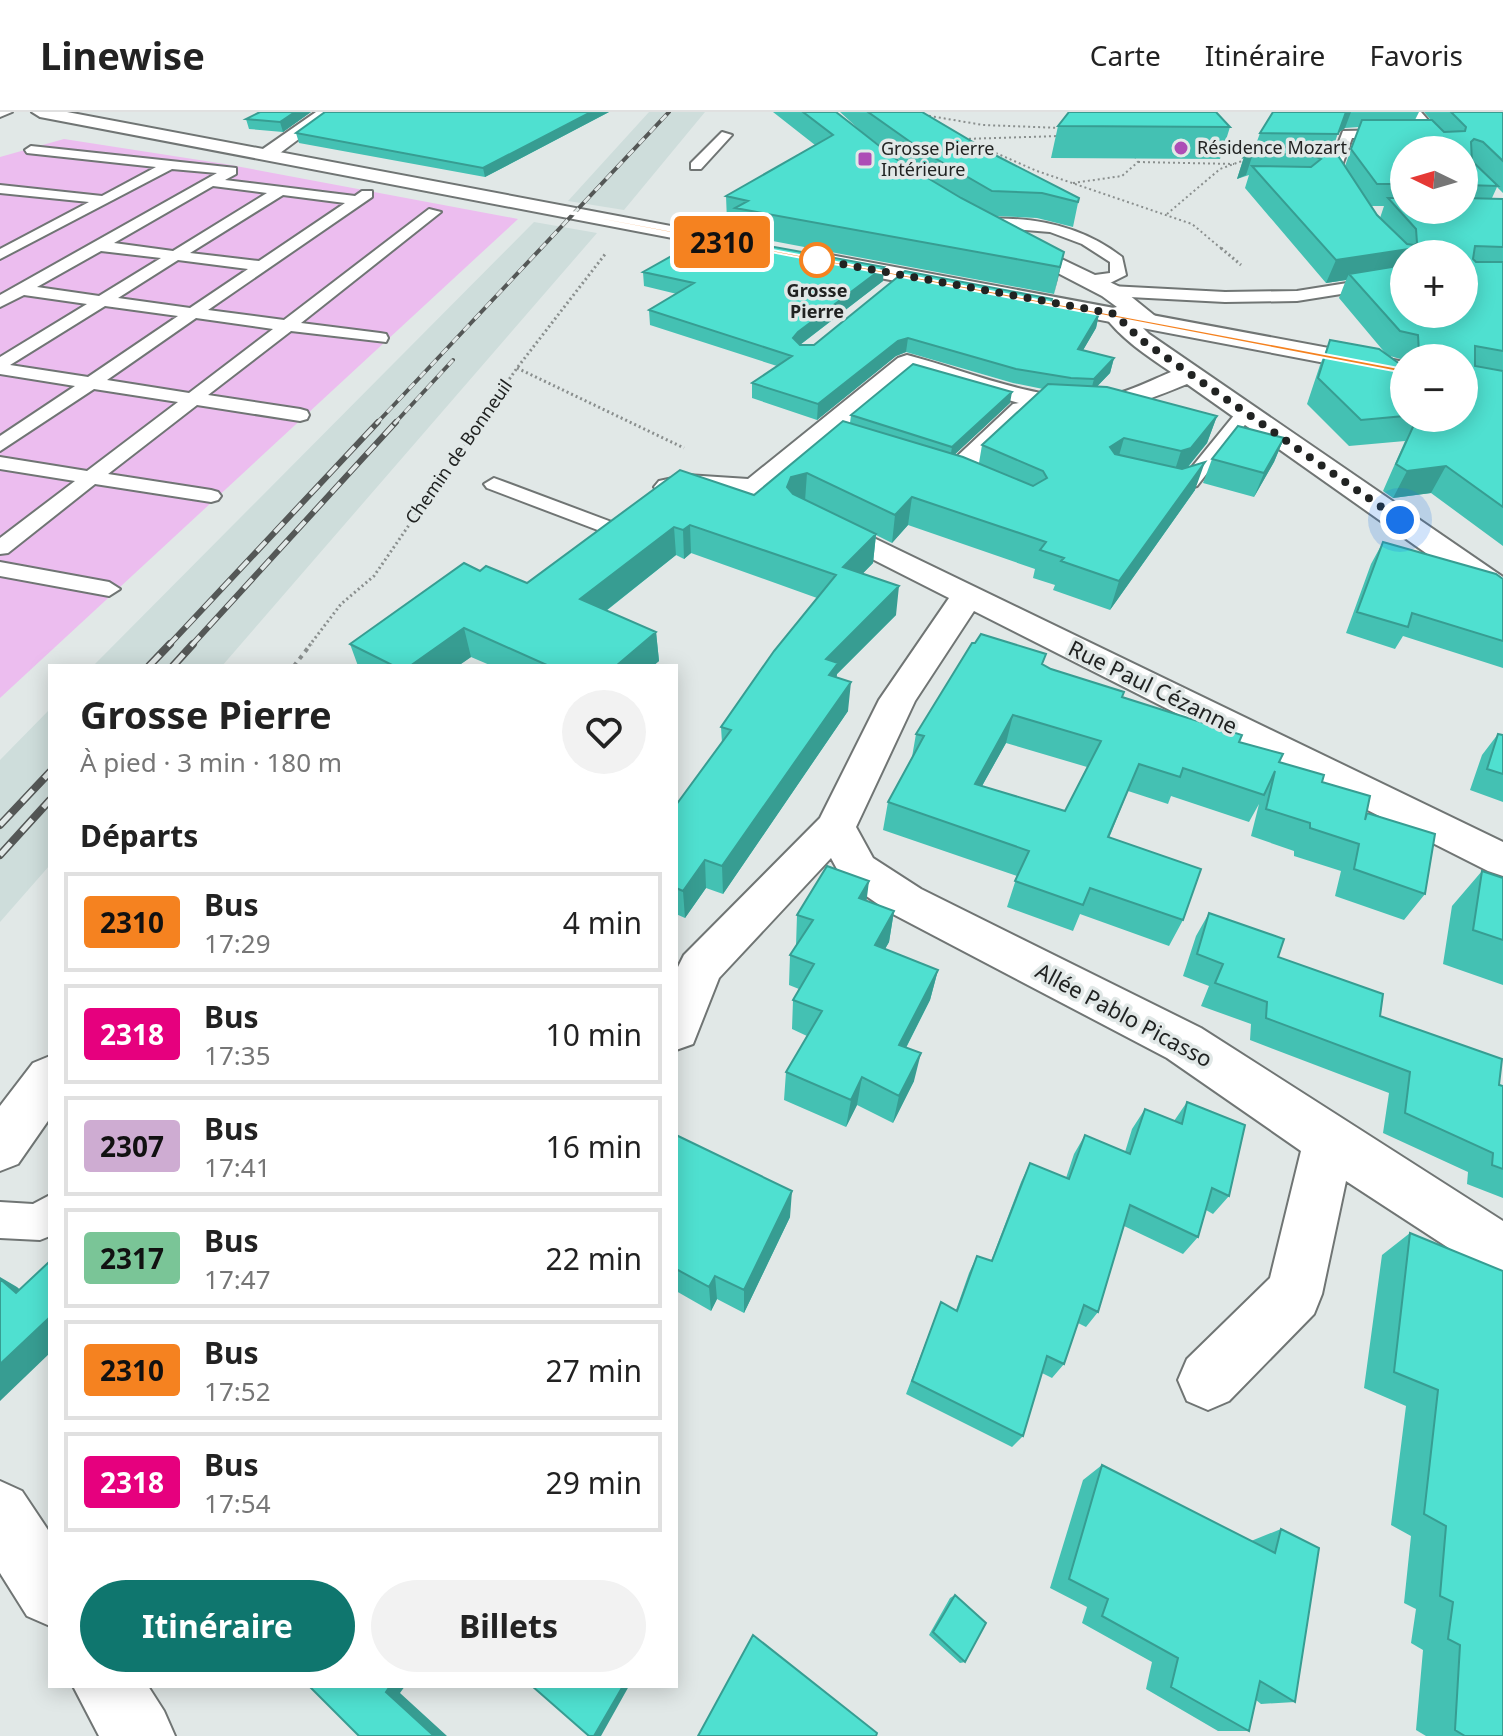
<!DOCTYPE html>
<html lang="fr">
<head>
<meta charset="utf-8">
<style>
	:root { --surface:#fff; --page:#f2f2f2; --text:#222; --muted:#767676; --line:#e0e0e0; --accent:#0f766e }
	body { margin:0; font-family:"Noto Sans",sans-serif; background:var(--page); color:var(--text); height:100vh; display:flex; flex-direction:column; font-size:30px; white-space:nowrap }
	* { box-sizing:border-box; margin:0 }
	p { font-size:26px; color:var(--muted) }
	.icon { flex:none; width:44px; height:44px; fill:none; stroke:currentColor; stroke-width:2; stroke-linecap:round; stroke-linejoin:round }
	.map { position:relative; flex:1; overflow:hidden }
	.drawer { position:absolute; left:48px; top:552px; width:630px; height:1024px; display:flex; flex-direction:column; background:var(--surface); border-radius:0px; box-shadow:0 4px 20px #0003 }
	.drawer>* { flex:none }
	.badge { padding:0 16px; border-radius:6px; font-size:28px; line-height:52px }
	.needle { width:52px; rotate:275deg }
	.controls { position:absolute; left:1390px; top:24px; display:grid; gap:16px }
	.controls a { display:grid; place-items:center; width:88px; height:88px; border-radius:50%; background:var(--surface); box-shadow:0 4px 20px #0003; font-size:40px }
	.you { position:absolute; width:40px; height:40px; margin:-20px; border:6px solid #fff; border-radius:50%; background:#1a73e8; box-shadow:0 0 0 12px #1a73e833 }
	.map>.badge { position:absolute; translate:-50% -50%; box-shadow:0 0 0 4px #fff }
	h2 { padding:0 32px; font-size:30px; line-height:72px }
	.round { display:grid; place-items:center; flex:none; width:84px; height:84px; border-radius:42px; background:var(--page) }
	.overview { display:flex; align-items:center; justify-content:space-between; height:136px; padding:0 32px }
	h1 { font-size:38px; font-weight:700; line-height:60px }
	.action { display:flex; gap:16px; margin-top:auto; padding:16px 32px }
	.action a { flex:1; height:92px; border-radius:48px; background:var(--accent); color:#fff; font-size:32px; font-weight:700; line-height:92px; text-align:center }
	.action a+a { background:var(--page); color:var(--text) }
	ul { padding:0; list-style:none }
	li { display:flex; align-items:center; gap:24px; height:100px; margin:0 16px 12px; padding:0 16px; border:4px solid var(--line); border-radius:0px }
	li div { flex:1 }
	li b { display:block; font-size:30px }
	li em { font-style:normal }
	li .badge { min-width:88px; font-weight:700; text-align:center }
	header { display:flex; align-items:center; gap:48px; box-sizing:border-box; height:112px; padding:0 40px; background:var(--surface); border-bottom:2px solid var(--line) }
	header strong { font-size:38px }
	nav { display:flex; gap:44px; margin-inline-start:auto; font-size:28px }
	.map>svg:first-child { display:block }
</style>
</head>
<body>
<header>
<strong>Linewise</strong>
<nav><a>Carte</a><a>Itinéraire</a><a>Favoris</a></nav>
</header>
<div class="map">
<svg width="1503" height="1624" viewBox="0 0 1503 1624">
	<rect width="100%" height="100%" fill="#e1e8e7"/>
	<!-- built -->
	<path fill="#cedddb" d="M649 0H705L624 98 568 89Z
		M534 110 597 121 222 554H93Z
		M50 597V753L0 810V648Z"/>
	<!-- green -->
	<path fill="#ecbdef" d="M64 27 225 52 518 107 0 586V45Z"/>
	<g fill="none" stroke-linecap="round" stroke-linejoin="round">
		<defs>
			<path id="lane" d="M0 0H12L0 5Z
				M1343 19 1398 18 1404 22 1398 26H1352L1340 59 1354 81 1347 85 1342 84 1328 59Z
				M722 20 732 23 701 57H691V51Z
				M31 34 236 56V62L225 68 355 84 362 79H372V85L208 198 284 208 429 97 441 100 301 211 380 221 386 222 388 226 386 230 291 219 208 283 300 297 307 299 309 303 307 307 300 309 197 293 108 362 211 378 218 380 221 384 218 388 211 390 95 372 8 441 0 442V426L75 369 0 357V345L87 359 178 290 94 277 0 339V324L75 274 0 262V245L87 192 24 183 0 195V183L217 61 172 57 0 147V137L89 90 0 81V73L102 84 156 55 27 41 25 38ZM213 74 267 81 173 139 114 131ZM283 83 345 91 259 149 190 141ZM101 139 161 146 99 184 37 175ZM178 148 248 157 190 196 118 186ZM105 194 178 204 88 265 10 253ZM196 206 273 217 189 281 107 268Z
				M980 107C1031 104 1081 113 1122 145L1126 163 1106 173 1080 171V165L1110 161V150L1082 132 1050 120 975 114V108Z
				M1404 162V172L1297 189 1225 190 1110 184 1102 179 1110 174 1225 180 1297 179Z
				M1246 294 1255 300 1197 374 1174 381 1167 379 1164 375 1167 371 1183 366 1240 296Z
				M494 366 617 412 621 416 617 420H603L487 376 484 372Z
				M0 450 109 470 120 477 109 484 0 464Z
				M50 1083V1124L40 1128 0 1126V1090L33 1092Z"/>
			<path id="street" d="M316 0H335L272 47H260L257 43 260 39Z
				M1404 0H1421L1454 38H1435Z
				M1007 121 1118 174 1160 208 1156 213H1140L1149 222 1503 465V490L1491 487 1187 272C1131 295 1096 307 1034 294L1036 298 1033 304 966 367 956 370 909 355 905 349 909 343 919 340 951 350 1013 292 1019 291 911 260 765 382 755 385 659 381 654 375 659 369 687 363 748 367 898 246 907 243C970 259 1053 298 1119 281 1137 276 1154 267 1171 260 1146 243 1121 227 1103 202L1107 197 1117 195 1102 184 1000 131 996 127Z
				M820 400 1503 730V764L1488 759 974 499 915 589 856 715 873 746 921 777 1201 916 1503 1109V1167L1484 1159 1346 1069 1322 1182 1314 1202 1229 1289 1208 1298 1187 1289 1178 1268 1187 1247 1270 1166 1301 1039 1167 946 891 801 843 768 831 746 719 866 693 932 676 938V859L684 843 820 706 879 588 949 486 809 415 805 409 809 403Z
				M50 944V1006L18 1052 0 1059V994L33 951Z
				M0 1369 22 1379 50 1421V1514L27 1504 0 1461Z
				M73 1574H148L164 1599 175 1624H99Z"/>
			<path id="secondary" d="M32 0H67L761 131 772 137 761 143 40 5Z
				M825 142 1404 250V266L817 154 814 149Z"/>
		</defs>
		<!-- lane casing -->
		<use href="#lane" stroke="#707574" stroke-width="4"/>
		<!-- street casing -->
		<use href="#street" stroke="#707574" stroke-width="4"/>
		<!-- secondary casing -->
		<use href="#secondary" stroke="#707574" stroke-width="4"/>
		<!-- path-far2 -->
		<path stroke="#8a8f8e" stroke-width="2" stroke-dasharray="2 3" stroke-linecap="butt" d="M924 3 983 13 1061 16
			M964 27 1059 24
			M973 31 1037 59 1192 112 1223 138
			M1138 50 1234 52
			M1073 71 1122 64 1138 50 1134 43
			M1167 102 1220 57 1242 49"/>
		<!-- path-far1 -->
		<path stroke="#8a8f8e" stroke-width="3" stroke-dasharray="2 3" stroke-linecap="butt" d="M1221 136 1241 153
			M517 256 684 336
			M309 534 341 492 374 464 517 256 606 141"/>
		<!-- path -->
		<path stroke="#8a8f8e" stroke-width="4" stroke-dasharray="4 5" stroke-linecap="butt" d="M294 554 311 532"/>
		<!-- lane -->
		<use href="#lane" fill="#fff" fill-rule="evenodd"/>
		<!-- street -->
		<use href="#street" fill="#fff" fill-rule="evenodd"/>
		<!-- secondary -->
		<use href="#secondary" fill="#fff" fill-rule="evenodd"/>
		<defs>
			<path id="rail-far2" d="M376 312 669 0
				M394 312 453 248"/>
			<path id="rail-far1" d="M168 534 378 310
				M191 534 396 310"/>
			<path id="rail" d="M149 554 170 532
				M173 554 193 532
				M0 713 50 660
				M0 743 50 688"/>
		</defs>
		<!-- rail-far2 casing -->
		<use href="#rail-far2" stroke="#545756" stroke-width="4"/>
		<!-- rail-far1 casing -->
		<use href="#rail-far1" stroke="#545756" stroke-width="6"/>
		<!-- rail casing -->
		<use href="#rail" stroke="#545756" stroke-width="8"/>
		<!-- rail-far2 -->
		<use href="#rail-far2" stroke="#e1e8e7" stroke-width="3" stroke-dasharray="8" stroke-linecap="butt"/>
		<!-- rail-far1 -->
		<use href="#rail-far1" stroke="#e1e8e7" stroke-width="4" stroke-dasharray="13" stroke-linecap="butt"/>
		<!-- rail -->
		<use href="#rail" stroke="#e1e8e7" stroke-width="5" stroke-dasharray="16" stroke-linecap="butt"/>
	</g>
	<!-- wall -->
	<path fill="#44c1b3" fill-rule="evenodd" d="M311 0 283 20 249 17 246 7Z
		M609 0 485 65 299 31 296 21Z
		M773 0H836L896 47 913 58 863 21 840 0H922L995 43 1079 86 1073 115 1037 106 995 104 1064 140 1054 182 735 122V111L727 109 726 84 815 33Z
		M1273 0H1419L1415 8H1431L1424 0H1503V81L1497 75 1492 86 1503 87V434L1431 381 1393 386 1383 379 1405 329 1349 334 1307 292 1320 253 1330 228 1386 242 1339 186 1346 168 1326 171 1245 76 1249 63 1237 67 1244 45 1255 35 1260 21ZM1359 15 1345 54 1333 36 1338 21 1345 16ZM1404 38H1464V98H1404ZM1371 94H1384L1380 106 1377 103ZM1404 142H1464L1404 202ZM1390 244 1404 248V246H1464V306H1404V255Z
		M1058 14 1230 15 1220 47 1051 46Z
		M643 160 883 169 800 233H814L1051 193 1099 202 1096 216 1083 238 1114 246 1110 261 1097 274 1217 304 1207 331 1188 355 1195 378 1110 498 1053 478 1055 473 1033 466 1035 457 908 413 892 431 876 423 873 451 862 462 896 503 837 562 836 565 848 599 723 782 706 776 685 806 676 802V693L722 631 721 615 817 486 691 441 684 447 676 443 606 499 656 520 659 549 653 554H492L471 545 458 554H358L350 532 480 459 527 471 754 383 850 311 851 303 1010 291 955 342 979 351 982 333 1043 277 1013 271 906 240 896 244 817 308 752 286V271L777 254 650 213 649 198 677 182 644 174Z
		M1284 326 1274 350 1254 385 1203 371 1212 347Z
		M1383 430 1503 467V556L1403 524 1395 537 1346 521 1371 452Z
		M1043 553 1051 557 1124 580 1122 585 1239 630 1322 670 1366 701 1425 782 1404 808 1335 784 1341 759 1294 744V739L1251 724 1259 692 1249 710 1171 684 1168 692 1128 679 1109 726 1183 808 1169 834 1080 802 1073 819 1007 795 1017 764 883 718 888 690 912 645 916 622ZM1006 631 1087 655 1065 699 982 674Z
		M1498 622 1503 623V690L1470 678 1482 643Z
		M1482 759 1503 766V873L1443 852 1452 794Z
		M866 789 894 799 889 830 885 837 938 858 930 888 906 936 914 969 893 1011 857 993 846 1015 784 988 786 960 807 924 792 917 793 888 799 877 789 873 790 843 796 834 797 803Z
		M1209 801 1278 845 1503 974V1086L1467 1072 1468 1060 1383 1021 1389 981 1250 928 1251 912 1201 894 1209 874 1183 864 1196 824Z
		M1187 990 1229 1084 1213 1102 1206 1098 1198 1125 1183 1142 1124 1114 1098 1200 1086 1215 1078 1211 1064 1252 1052 1266 1042 1261 1023 1324 1012 1335 906 1282 941 1190 956 1198 969 1161 977 1144 991 1149 1021 1070 1030 1051 1066 1066 1074 1042 1085 1023 1125 1040 1132 1017 1145 997 1174 1009Z
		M676 1023 790 1105 744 1201 717 1187 711 1199 676 1179Z
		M1410 1121 1503 1624H1426L1416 1618 1423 1538 1411 1531 1416 1497 1404 1491 1411 1424 1391 1413 1406 1294 1364 1276 1382 1143Z
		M1102 1353 1251 1429 1281 1417 1295 1590 1261 1592 1256 1588 1249 1619H1218L1146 1577 1152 1550 1082 1511 1087 1495 1050 1476 1083 1368Z
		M955 1483 965 1550 960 1551 929 1523 950 1486Z"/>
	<!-- shaded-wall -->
	<path fill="#379d92" d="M295 0H311L283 20 280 10Z
		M591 0H609L485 65 483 56Z
		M1346 0H1351L1345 16 1338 21Z
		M1253 42 1246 63 1237 67 1244 45Z
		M1416 136 1414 142H1404V160L1349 162 1346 168 1326 171 1336 148Z
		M1064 140 1058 167 1054 182 1060 155Z
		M884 155 883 169 797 235 793 226 798 220Z
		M1099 202 1096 216 1075 252 1078 237Z
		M908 226 906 240 896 244 817 308 818 292 898 229Z
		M1114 246 1110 261 1090 282 1094 267Z
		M1012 280 1010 291 950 347 952 335Z
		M1217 304 1207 331 1181 363 1172 367 1181 339Z
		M1124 326 1116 354 1110 335Z
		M1284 326 1274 350 1254 385 1264 361Z
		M1205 350 1195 378 1110 498 1119 469Z
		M1446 354 1431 381 1393 386 1407 359Z
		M807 361 805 389 790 393 787 375 791 365Z
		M912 385 908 413 892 431 895 403Z
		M690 413 691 441 684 447 683 418Z
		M674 415 676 443 584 516 580 487Z
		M876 422 873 451 841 484 843 455Z
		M899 474 896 503 837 562 835 580 828 571 826 547Z
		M464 516 471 545 458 554H410Z
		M656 520 659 549 653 554H616Z
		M851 570 848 599 723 782 722 754Z
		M1013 603 1006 631 968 699 975 672Z
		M705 748 706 776 685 806 683 779Z
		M869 769 865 801 859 786Z
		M894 799 889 830 870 863 875 833Z
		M938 858 930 888 893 961 899 933Z
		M921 941 914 969 893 1011 899 984Z
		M862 965 857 993 846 1015 851 988Z
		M792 1079 790 1105 744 1201V1178Z
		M715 1164 717 1187 711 1199 709 1175Z
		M0 1165 17 1175 40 1195 16 1181 0 1167Z
		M50 1205V1241L0 1289V1252Z
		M390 1574H405L400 1581 447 1624H434L386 1580Z
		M623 1574H629L601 1624H594Z"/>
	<!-- building -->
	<path fill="#4fe0d0" stroke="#379d92" stroke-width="2" fill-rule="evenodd" d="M260 0H295L280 10 246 7Z
		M325 0H591L483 56 296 21Z
		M803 0H836L896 47 961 86 1064 140 1060 155 735 96 748 89 726 84 833 23Z
		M868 0H922L995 43 1079 86 1078 90 1042 81 992 79 926 41Z
		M1069 0H1216L1230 15 1058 14Z
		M1273 0H1346L1338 22 1260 21Z
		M1451 0H1503V49L1483 30 1474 27 1471 30 1472 49 1498 74 1464 73V38H1404V72H1377L1351 37 1362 8H1432L1444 20 1465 19 1466 15Z
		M1251 35 1333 36 1377 103 1407 132 1414 133 1417 131 1416 117 1388 86H1404V98H1464V86L1503 87V135L1475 134 1473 147 1476 150H1503V239L1475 234V254L1503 259V395L1446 354 1407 359 1396 352 1417 306H1464V246H1424L1419 241 1418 223 1400 219 1349 162 1404 153V202H1464V142H1416V136L1336 148 1252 54 1311 55 1321 47 1311 42H1253L1244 45Z
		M709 123 884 155 798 220 793 226 800 233H814L905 159 1052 187 1050 193 1099 202 1078 237 1114 246 1094 267 1071 266 1016 257 908 226 898 229 818 292 752 271 792 244 649 198 694 171 643 160Z
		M1330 228 1379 237 1404 255V304L1361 308 1318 266Z
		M913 252 1012 280 952 335 851 303Z
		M1048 272 1107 275 1217 304 1191 336 1181 339 1124 326 1110 335 1115 342 1182 357 1205 350 1119 469 1061 449 1064 446 1040 438 1046 430 912 385 895 403 807 361 791 365 787 375 793 382 876 422 843 455 899 474 826 547 838 551 829 563 851 570 722 754 705 748 683 779 676 776V693L731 618 721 615 774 539 836 463 690 413 683 418 674 415 580 487 656 520 616 554H549L464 516 410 554H394L350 532 464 451 480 459 486 454 527 471 680 358 754 383 843 309 963 345 1033 374 1047 366 1043 359 982 333Z
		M1238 314 1284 326 1264 361 1212 347Z
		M1383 430 1496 462 1503 467V529L1412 501 1408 515 1357 500Z
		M981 522 1046 542 1042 552 1051 557 1124 580 1122 585 1242 623 1239 630 1283 642 1279 650 1324 663 1322 670 1370 684 1365 708 1367 701 1435 722 1425 782 1354 757 1359 732 1310 716V711L1266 697 1275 659 1264 683 1183 656 1180 665 1139 652 1108 725 1201 757 1183 808 1090 776 1083 793 1015 769 1029 739 888 690 924 624 916 622 972 531H975ZM1013 603 1101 629 1065 699 975 672Z
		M1498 622 1503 623V662L1487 657Z
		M827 754 869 769 859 786 894 799 875 833 938 858 899 933 921 941 899 984 862 965 851 988 786 960 822 899 793 888 814 852 790 843 813 808 797 803Z
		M1482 759 1503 766V828L1473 818Z
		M1209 801 1284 827 1278 845 1383 882 1380 904 1502 947 1499 973 1503 974V1057L1492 1053 1493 1041 1405 1001 1410 960 1266 906 1267 890 1215 871 1223 852 1197 842Z
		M1187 990 1245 1013 1229 1084 1212 1076 1198 1125 1130 1093 1098 1200 1084 1193 1064 1252 1047 1244 1023 1324 912 1269 941 1190 957 1199 977 1144 992 1149 1030 1051 1069 1067 1085 1023 1130 1042 1145 997 1182 1012Z
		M676 1023 792 1079 744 1178 715 1164 709 1175 676 1157Z
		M1410 1121 1503 1159V1624H1465L1455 1618 1460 1533 1448 1527 1453 1490 1440 1484 1446 1414 1424 1402 1438 1278 1394 1260Z
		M50 1149V1205L0 1252V1167L16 1181Z
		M1102 1353 1275 1441 1281 1417 1319 1436 1295 1590 1260 1569 1249 1619 1171 1575 1178 1546 1102 1504 1108 1487 1069 1467Z
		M955 1483 986 1511 965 1550 933 1520Z
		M753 1523 877 1621 876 1624H698Z
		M309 1574H390L386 1580 434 1624H359Z
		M532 1574H623L594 1624H589Z"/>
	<!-- line -->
	<path fill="#f58220" stroke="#fff" stroke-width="2" d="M38 0H41L1409 258 1404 261Z"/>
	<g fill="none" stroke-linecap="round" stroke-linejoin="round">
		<!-- walk -->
		<path stroke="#212322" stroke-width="8" stroke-dasharray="0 14.4" d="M817 148 809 146 1115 202 1140 227 1400 408"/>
	</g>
	<!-- markers -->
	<g fill="#ad4db6" stroke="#e1e8e7" stroke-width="3">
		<circle cx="1181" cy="36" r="8"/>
		<rect x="857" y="39" width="16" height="16" rx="4"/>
	</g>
	<circle fill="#fff" stroke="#f58220" stroke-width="4" cx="817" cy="148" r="16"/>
	<g text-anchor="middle" stroke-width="7" stroke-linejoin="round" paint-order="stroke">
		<!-- far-poi labels -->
		<g font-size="18" fill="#212322" stroke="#e1e8e7" text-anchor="start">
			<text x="1197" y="42">Résidence Mozart</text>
			<text x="881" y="43">Grosse Pierre<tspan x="881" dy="21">Intérieure</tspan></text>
		</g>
		<!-- far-stop labels -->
		<g font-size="18" font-weight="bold" fill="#212322" stroke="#e1e8e7">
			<text x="817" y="185">Grosse<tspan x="817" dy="21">Pierre</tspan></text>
		</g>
		<!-- far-street labels -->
		<g font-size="18" fill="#212322" stroke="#e1e8e7">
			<text transform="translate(459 340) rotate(-55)" y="6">Chemin de Bonneuil</text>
		</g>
		<!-- street labels -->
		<g font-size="22" fill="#212322" stroke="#e1e8e7">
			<text transform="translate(1153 575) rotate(26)" y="8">Rue Paul Cézanne</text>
			<text transform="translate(1124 903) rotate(28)" y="8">Allée Pablo Picasso</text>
		</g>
	</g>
</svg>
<div class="controls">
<a><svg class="needle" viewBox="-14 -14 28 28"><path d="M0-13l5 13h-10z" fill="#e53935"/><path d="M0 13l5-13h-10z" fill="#767676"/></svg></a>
<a>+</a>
<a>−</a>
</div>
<div class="you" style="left:1400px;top:408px"></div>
<b class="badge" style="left:722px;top:130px;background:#f58220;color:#111">2310</b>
<section class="drawer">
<div class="overview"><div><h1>Grosse Pierre</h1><p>À pied · 3 min · 180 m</p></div><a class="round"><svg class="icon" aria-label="heart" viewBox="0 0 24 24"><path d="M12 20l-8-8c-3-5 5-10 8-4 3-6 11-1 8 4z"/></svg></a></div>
<h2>Départs</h2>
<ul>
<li><span class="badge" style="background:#f58220;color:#111">2310</span><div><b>Bus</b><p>17:29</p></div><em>4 min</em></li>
<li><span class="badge" style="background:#e6007e;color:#fff">2318</span><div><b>Bus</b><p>17:35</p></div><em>10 min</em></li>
<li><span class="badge" style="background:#ceacd2;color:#111">2307</span><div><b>Bus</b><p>17:41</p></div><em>16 min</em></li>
<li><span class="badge" style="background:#7ac597;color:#111">2317</span><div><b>Bus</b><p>17:47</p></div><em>22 min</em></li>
<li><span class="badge" style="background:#f58220;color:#111">2310</span><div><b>Bus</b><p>17:52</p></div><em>27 min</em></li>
<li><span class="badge" style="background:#e6007e;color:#fff">2318</span><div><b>Bus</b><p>17:54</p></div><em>29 min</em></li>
</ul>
<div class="action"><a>Itinéraire</a><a>Billets</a></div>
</section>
</div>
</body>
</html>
